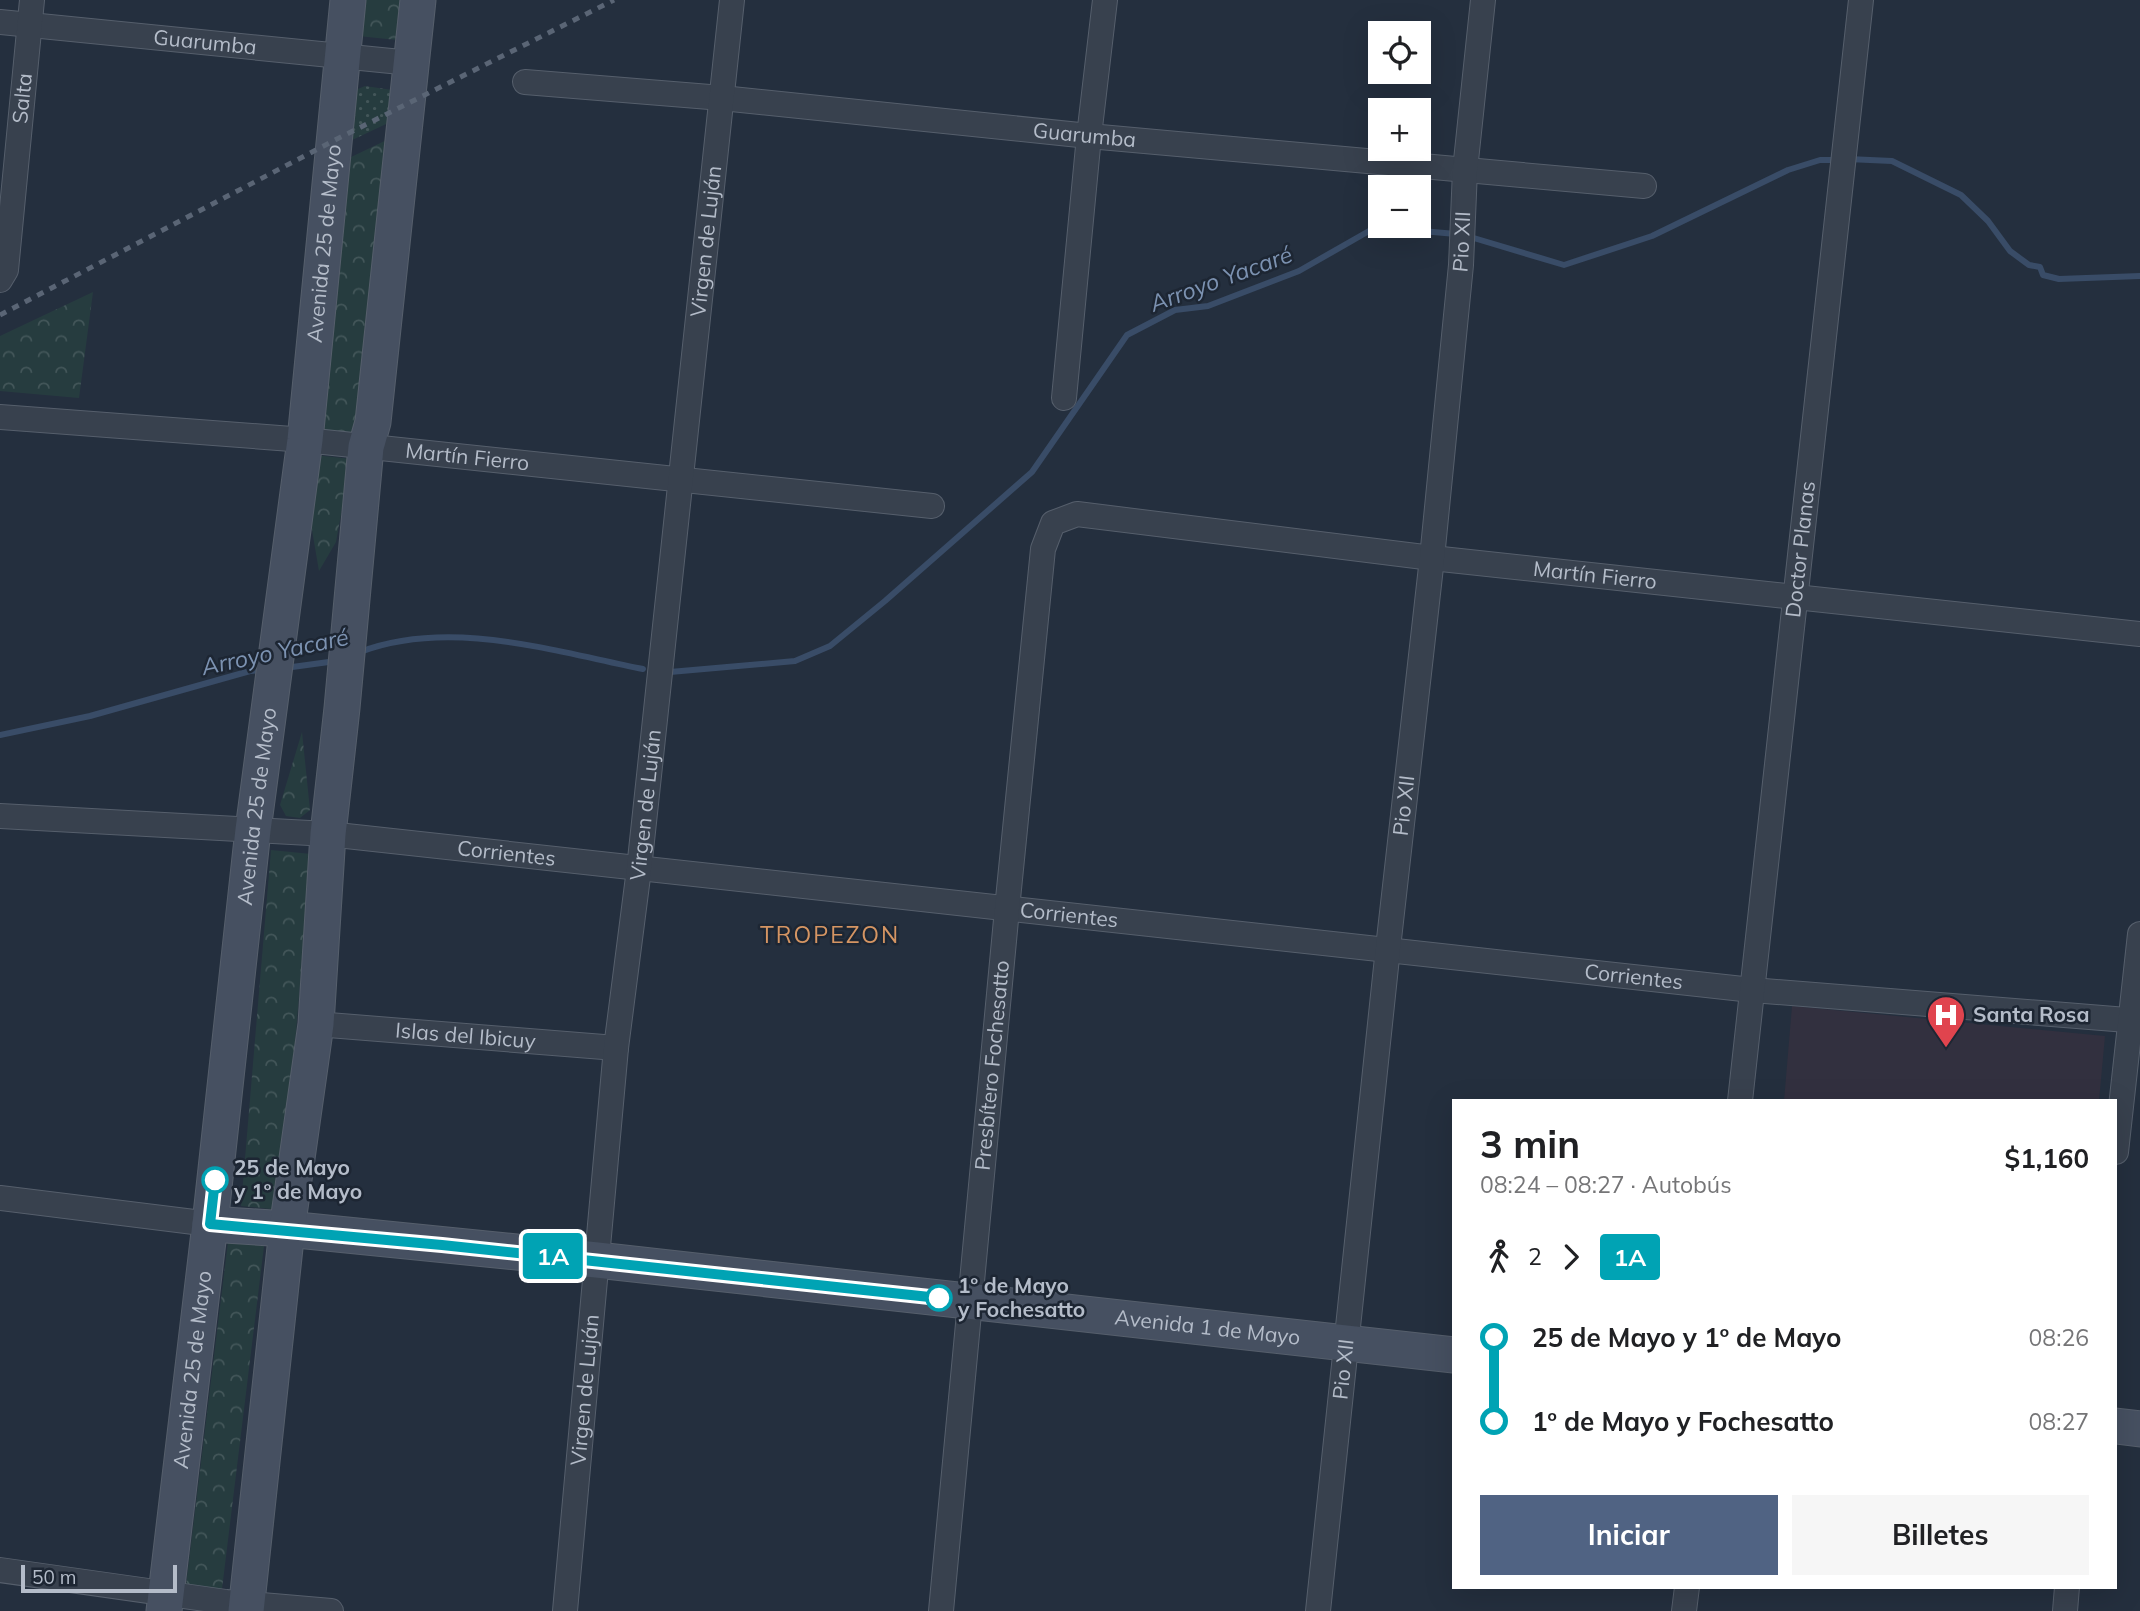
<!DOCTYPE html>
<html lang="es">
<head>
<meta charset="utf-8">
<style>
	:root { --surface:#fff; --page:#f6f6f6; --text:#202124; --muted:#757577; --accent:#506383 }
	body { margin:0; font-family:Mulish,sans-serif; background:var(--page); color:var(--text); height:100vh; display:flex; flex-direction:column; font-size:26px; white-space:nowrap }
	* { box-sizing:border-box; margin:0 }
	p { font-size:23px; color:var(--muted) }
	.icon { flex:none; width:38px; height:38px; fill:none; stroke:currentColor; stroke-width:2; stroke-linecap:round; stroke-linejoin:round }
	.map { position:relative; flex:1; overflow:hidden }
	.sheet { position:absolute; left:1452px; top:1099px; width:665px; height:490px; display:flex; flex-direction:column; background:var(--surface); border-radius:0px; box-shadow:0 7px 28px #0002 }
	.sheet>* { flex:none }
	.badge { padding:0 14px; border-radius:5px; font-size:24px; line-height:46px }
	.controls { position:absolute; left:1368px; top:21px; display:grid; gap:14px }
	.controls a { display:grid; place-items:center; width:63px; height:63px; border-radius:0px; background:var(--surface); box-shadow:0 7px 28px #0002; font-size:35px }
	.scale { position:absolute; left:21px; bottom:18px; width:156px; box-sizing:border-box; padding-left:7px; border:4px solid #b4bcc9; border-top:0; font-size:19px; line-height:24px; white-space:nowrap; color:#b4bcc9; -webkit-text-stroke:5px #1d2633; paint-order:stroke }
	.map>.badge { position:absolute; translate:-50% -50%; box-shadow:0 0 0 4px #fff }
	.legs { display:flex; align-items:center; gap:10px; height:77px; padding:0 28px; font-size:23px }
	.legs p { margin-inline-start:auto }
	.head { display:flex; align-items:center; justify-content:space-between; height:119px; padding:0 28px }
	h1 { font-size:38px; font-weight:700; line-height:52px }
	.action { display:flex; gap:14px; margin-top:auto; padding:14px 28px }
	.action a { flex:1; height:80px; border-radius:0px; background:var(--accent); color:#fff; font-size:28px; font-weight:700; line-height:80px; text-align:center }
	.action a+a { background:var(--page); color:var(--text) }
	ul { padding:0 28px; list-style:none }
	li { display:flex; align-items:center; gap:24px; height:84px; font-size:26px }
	li i { display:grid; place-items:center; width:10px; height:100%; margin:0 9px; background:currentColor }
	li i::after { content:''; width:18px; height:18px; margin:-9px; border:5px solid; border-radius:50%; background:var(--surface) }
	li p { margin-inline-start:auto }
	li:first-child i { background:linear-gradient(#0000 50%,currentColor 0) }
	li:last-child i { background:linear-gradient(currentColor 50%,#0000 0) }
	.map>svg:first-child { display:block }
</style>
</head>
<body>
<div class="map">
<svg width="2140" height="1611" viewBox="0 0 2140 1611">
	<defs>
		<pattern id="grass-dots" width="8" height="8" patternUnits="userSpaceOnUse" patternTransform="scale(1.75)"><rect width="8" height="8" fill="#263c3f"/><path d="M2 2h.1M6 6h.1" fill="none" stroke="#435659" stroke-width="1.8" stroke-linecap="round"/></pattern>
		<pattern id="park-crowns" width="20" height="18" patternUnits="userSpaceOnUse" patternTransform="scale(1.75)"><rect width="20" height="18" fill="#263c3f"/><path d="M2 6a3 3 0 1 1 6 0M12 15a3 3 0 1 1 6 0" fill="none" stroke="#435659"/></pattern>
	</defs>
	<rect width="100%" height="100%" fill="#242f3e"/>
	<!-- medical -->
	<path fill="#32303f" d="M1792 1006 2105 1036 2099 1101H1784Z"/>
	<!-- grass -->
	<path fill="url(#grass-dots)" d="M365 86 399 91 403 116 348 142 353 91Z"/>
	<!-- park -->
	<path fill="url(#park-crowns)" d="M362 0H401L397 40 358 36Z
		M393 137 362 439 323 435 349 158Z
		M93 292 79 398 0 391V336Z
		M315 455 351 459 336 542 319 571 311 524Z
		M302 732 310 810 300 818 286 816 280 805Z
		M271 850 311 854 281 1210 241 1206Z
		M228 1242 264 1246 222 1589 186 1585Z"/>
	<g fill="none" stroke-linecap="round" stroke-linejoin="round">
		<!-- stream -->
		<path stroke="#394c67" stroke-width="6" d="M1848 159 1892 161 1961 195 1988 221 2010 251 2029 265 2040 267 2043 275 2059 279 2140 276
			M1467 236 1564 265 1652 236 1788 170 1820 160H1837
			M360 652C450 618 552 651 643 669
			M285 668 336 661
			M670 672 795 661 830 646 885 601 1032 472 1127 335 1175 310 1208 306 1299 271 1376 227 1456 234
			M0 735 90 716 250 671 264 670"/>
		<defs>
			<g id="street">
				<path id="s1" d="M0 22 411 63"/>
				<path id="s2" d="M525 82 722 98 1089 136 1644 186"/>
				<path id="s3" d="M0 280 6 270 32 0"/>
				<path d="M1064 398 1089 136 1105 0"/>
				<path id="s4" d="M0 417 305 440 932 506"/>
				<path id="s5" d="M0 816 328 834 1752 990 2140 1021"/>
				<path id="s6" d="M316 1024 616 1048"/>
				<path id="s7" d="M1740 1101 1861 0"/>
				<path d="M2116 1152 2140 934"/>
				<path d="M0 1198 210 1224"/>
				<path d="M0 1570 226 1602 331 1611"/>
				<path id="s8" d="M565 1611 616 1048 639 869 732 0"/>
				<path id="s9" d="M941 1611 1007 909 1043 549 1053 523 1077 514 1432 558 2140 634"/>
				<path id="s10" d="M1318 1611 1388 948 1432 558 1461 265 1465 170 1483 0"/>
				<path d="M1684 1611 1687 1587"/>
				<path d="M2065 1611 2067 1587"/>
			</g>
			<g id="secondary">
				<path id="s11" d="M210 1224 287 1229 597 1260 1454 1355"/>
				<path d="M2116 1426 2140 1429"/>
				<path id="s12" d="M164 1611 210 1224 253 830 305 440 348 0"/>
				<path d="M246 1611 287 1229 316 1024 328 834 342 708 366 447 373 422 418 0"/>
			</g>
		</defs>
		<!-- street casing -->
		<use href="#street" stroke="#565f6c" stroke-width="26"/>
		<!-- secondary casing -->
		<use href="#secondary" stroke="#565f6c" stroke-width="37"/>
		<!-- street -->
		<use href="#street" stroke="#38414e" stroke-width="24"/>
		<!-- secondary -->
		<use href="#secondary" stroke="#465061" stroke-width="35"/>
		<!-- rail -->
		<path stroke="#5a6575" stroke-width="5" stroke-dasharray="7 7" stroke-linecap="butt" d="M0 315 335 140 614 0"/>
	</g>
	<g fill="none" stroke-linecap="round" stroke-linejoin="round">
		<defs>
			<path id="line-1" d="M215 1180 210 1224 442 1245 939 1298"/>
		</defs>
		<!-- line-1 casing -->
		<use href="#line-1" stroke="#fff" stroke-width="16"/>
		<!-- line-1 -->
		<use href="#line-1" stroke="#00a3b4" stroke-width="10"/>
	</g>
	<!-- icons -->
	<defs>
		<symbol id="hospital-pin" viewBox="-11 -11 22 30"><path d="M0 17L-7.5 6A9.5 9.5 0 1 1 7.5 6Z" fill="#e0444e" stroke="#1d2633"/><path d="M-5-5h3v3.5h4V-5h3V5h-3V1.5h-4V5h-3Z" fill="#fff"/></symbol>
	</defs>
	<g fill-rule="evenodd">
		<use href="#hospital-pin" x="1924" y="993" width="44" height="60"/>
	</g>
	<!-- markers -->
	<g fill="#fff" stroke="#00a3b4" stroke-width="3.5">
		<circle cx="215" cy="1180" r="12"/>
		<circle cx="939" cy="1298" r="12"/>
	</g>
	<g text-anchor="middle" stroke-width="5" stroke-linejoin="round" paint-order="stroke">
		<!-- street labels -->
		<g font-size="21" fill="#b4bcc9" stroke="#1d2633">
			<text dy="7" stroke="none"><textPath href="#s1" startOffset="206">Guarumba</textPath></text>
			<text dy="7" stroke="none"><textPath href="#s3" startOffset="184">Salta</textPath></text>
			<text dy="7" stroke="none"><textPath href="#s2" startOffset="562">Guarumba</textPath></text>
			<text dy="7" stroke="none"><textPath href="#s8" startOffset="1377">Virgen de Luján</textPath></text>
			<text dy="7" stroke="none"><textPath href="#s10" startOffset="1377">Pio XII</textPath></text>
			<text dy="7" stroke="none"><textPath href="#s12" startOffset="1377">Avenida 25 de Mayo</textPath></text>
			<text dy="7" stroke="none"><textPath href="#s4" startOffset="469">Martín Fierro</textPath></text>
			<text dy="7" stroke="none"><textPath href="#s7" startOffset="555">Doctor Planas</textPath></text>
			<text dy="7" stroke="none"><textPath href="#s9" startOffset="1642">Martín Fierro</textPath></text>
			<text dy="7" stroke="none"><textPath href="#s8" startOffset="810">Virgen de Luján</textPath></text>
			<text dy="7" stroke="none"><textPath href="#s12" startOffset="810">Avenida 25 de Mayo</textPath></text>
			<text dy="7" stroke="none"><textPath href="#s10" startOffset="810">Pio XII</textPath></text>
			<text dy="7" stroke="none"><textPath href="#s5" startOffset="508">Corrientes</textPath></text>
			<text dy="7" stroke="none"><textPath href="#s5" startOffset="1074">Corrientes</textPath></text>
			<text dy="7" stroke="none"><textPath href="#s5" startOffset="1642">Corrientes</textPath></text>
			<text dy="7" stroke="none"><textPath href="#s6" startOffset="150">Islas del Ibicuy</textPath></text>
			<text dy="7" stroke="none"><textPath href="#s9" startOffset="548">Presbítero Fochesatto</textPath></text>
			<text dy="7" stroke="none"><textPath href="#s11" startOffset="1003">Avenida 1 de Mayo</textPath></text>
			<text dy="7" stroke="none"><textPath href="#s12" startOffset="243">Avenida 25 de Mayo</textPath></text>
			<text dy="7" stroke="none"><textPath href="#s10" startOffset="243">Pio XII</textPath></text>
			<text dy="7" stroke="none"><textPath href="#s8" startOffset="222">Virgen de Luján</textPath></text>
		</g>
		<!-- poi labels -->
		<g font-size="21" font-weight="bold" fill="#b4bcc9" stroke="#1d2633" text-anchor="start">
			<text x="1973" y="1022">Santa Rosa</text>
		</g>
		<!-- stop labels -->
		<g font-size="21" font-weight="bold" fill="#b4bcc9" stroke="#1d2633" text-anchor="start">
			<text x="234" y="1175">25 de Mayo<tspan x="234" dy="24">y 1º de Mayo</tspan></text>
			<text x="958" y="1293">1º de Mayo<tspan x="958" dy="24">y Fochesatto</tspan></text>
		</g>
		<!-- water labels -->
		<g font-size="23" font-style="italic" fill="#7c92b1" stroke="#1d2633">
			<text transform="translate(1221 279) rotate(-20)" y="8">Arroyo Yacaré</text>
			<text transform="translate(275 652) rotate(-12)" y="8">Arroyo Yacaré</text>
		</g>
		<!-- neighbourhood labels -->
		<g font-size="23" letter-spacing="2" fill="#d59563" stroke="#1d2633">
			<text x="830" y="943">TROPEZON</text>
		</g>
	</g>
</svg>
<div class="controls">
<a><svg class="icon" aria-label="locate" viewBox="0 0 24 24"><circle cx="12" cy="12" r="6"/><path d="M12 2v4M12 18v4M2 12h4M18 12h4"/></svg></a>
<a>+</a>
<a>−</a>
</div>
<div class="scale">50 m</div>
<b class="badge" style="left:553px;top:1256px;background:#00a3b4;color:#fff">1A</b>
<section class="sheet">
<div class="head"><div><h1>3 min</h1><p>08:24 – 08:27 · Autobús</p></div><b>$1,160</b></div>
<div class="legs"><svg class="icon" aria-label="walk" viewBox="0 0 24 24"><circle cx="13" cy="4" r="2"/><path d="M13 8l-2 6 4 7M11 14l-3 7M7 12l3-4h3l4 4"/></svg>2<svg class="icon" aria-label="forward" viewBox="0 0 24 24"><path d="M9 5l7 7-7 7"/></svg><b class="badge" style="background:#00a3b4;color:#fff">1A</b></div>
<ul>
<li><i style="color:#00a3b4"></i><b>25 de Mayo y 1º de Mayo</b><p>08:26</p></li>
<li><i style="color:#00a3b4"></i><b>1º de Mayo y Fochesatto</b><p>08:27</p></li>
</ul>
<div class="action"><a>Iniciar</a><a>Billetes</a></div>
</section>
</div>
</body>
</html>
